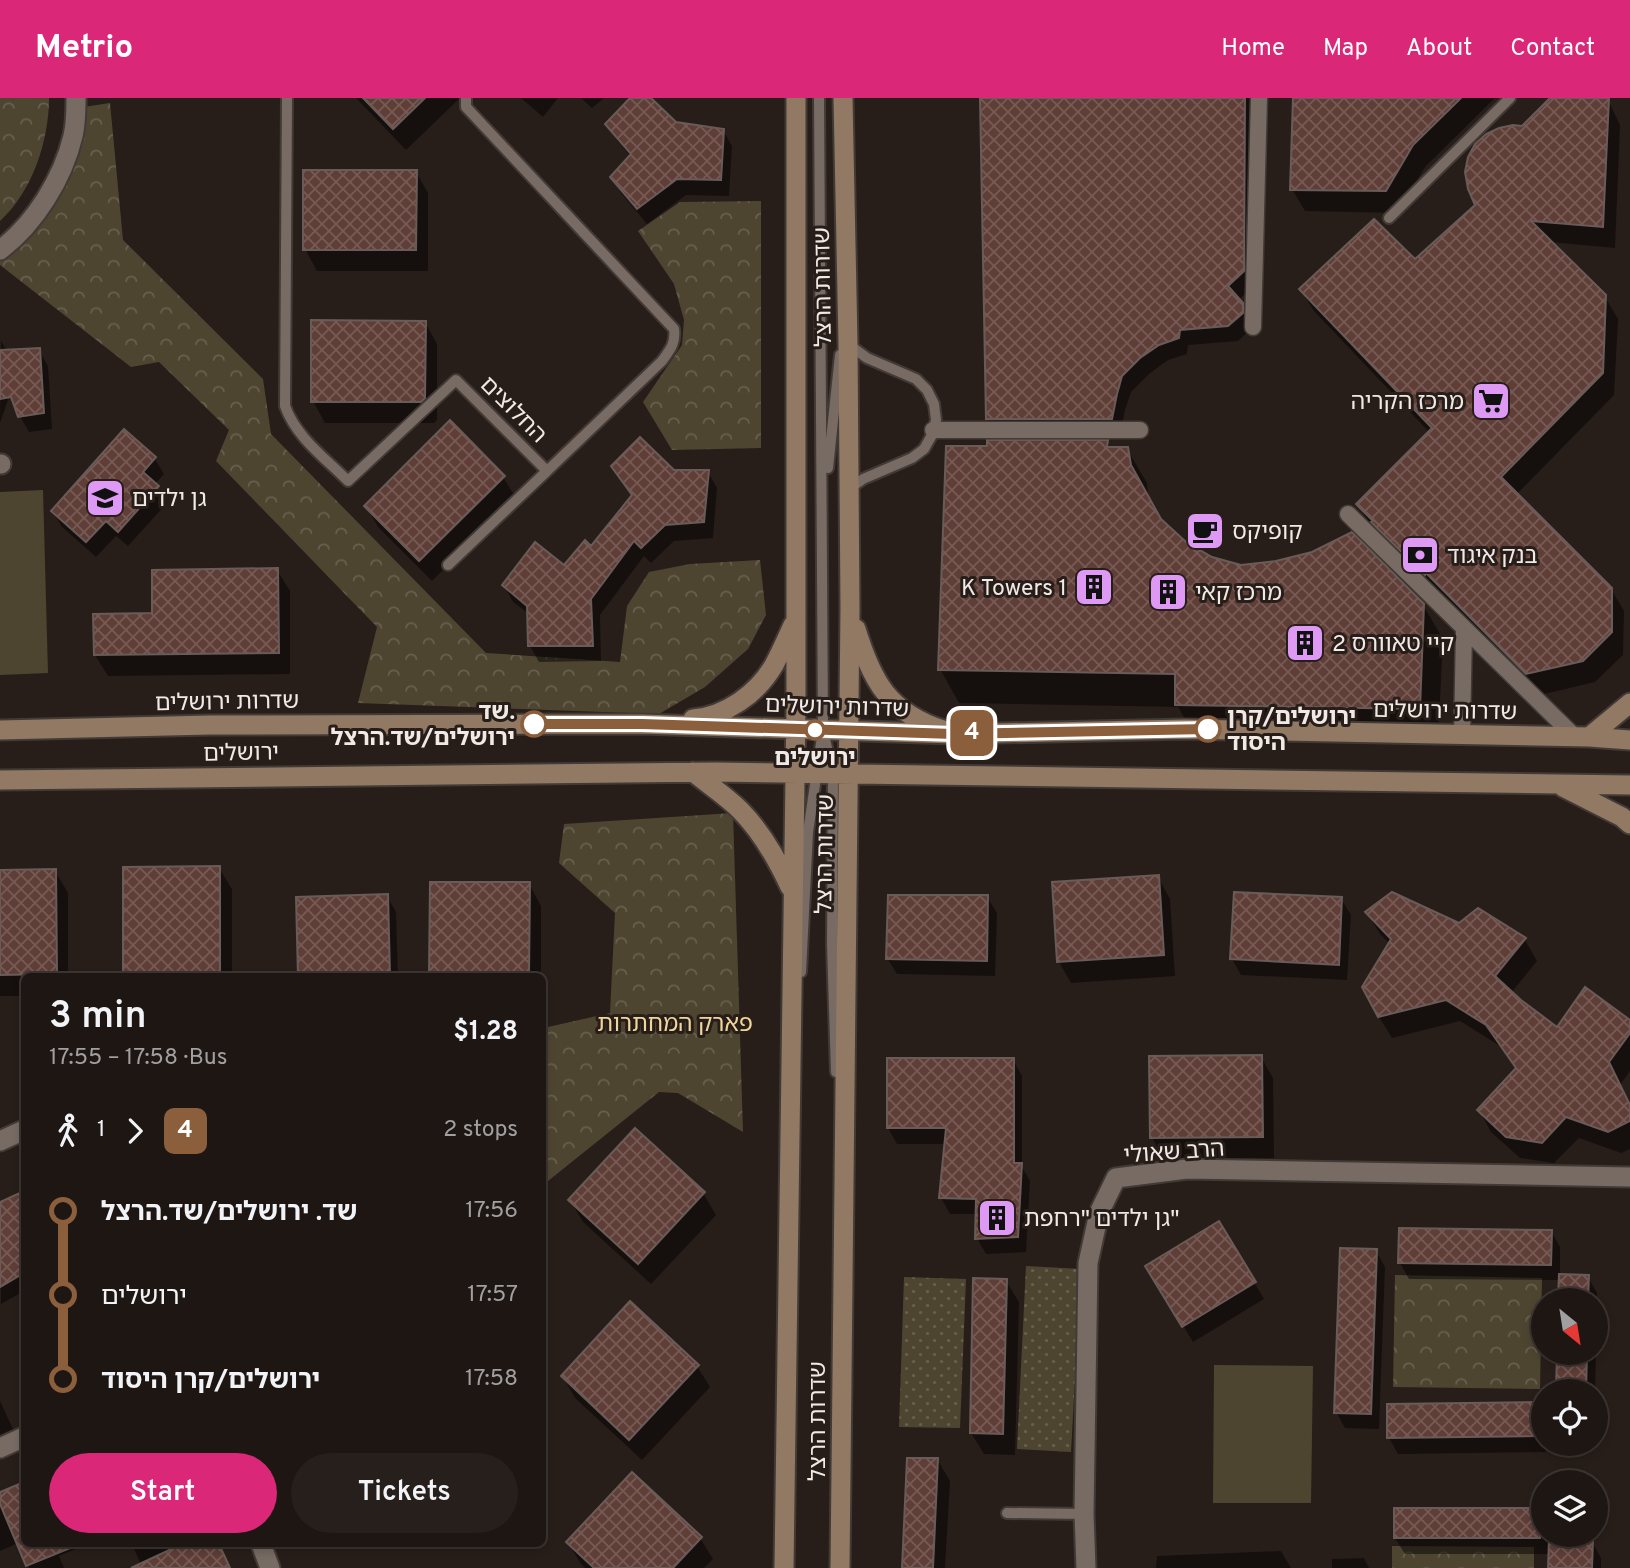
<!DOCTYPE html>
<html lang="en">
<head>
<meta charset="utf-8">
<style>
	:root { --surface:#1e1613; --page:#261f1c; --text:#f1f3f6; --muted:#a19fa0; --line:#3c3533; --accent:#db2777 }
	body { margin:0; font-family:Overpass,"Noto Sans Hebrew",sans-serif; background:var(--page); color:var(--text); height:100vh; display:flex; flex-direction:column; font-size:26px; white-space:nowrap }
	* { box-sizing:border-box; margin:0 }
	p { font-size:23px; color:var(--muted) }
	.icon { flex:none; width:38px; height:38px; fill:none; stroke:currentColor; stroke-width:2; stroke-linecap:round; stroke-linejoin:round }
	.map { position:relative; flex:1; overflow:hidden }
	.details { position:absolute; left:21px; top:875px; width:525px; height:574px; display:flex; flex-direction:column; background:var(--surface); border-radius:10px; box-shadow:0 4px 10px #0003,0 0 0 2px var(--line) }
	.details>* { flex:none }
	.badge { padding:0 14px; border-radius:10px; font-size:24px; line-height:46px }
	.needle { width:46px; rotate:150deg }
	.controls { position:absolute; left:1531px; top:1190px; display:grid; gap:14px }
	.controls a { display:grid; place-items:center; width:77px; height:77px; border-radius:50%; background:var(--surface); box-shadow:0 4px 10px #0003,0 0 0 2px var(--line); font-size:35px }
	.map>.badge { position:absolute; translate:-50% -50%; box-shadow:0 0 0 4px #fff }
	.legs { display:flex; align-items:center; gap:10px; height:77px; padding:0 28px; font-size:23px }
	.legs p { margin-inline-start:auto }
	.head { display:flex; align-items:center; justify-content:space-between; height:119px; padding:0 28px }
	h1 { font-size:38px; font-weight:600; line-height:52px }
	.button { display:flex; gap:14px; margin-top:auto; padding:14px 28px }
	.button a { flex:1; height:80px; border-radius:42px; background:var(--accent); color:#fff; font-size:28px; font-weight:600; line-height:80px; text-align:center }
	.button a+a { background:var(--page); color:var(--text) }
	ul { padding:0 28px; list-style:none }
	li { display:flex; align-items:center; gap:24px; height:84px; font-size:26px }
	li i { display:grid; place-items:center; width:10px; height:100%; margin:0 9px; background:currentColor }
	li i::after { content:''; width:18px; height:18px; margin:-9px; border:5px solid; border-radius:50%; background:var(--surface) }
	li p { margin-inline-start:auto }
	li:first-child i { background:linear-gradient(#0000 50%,currentColor 0) }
	li:last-child i { background:linear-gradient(currentColor 50%,#0000 0) }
	header { display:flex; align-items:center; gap:42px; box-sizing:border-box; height:98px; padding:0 35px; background:var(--accent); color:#fff }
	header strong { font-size:33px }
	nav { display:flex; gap:38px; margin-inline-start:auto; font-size:24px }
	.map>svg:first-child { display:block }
</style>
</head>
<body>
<header>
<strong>Metrio</strong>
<nav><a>Home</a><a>Map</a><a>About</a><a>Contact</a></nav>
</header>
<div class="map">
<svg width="1630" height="1470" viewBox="0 0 1630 1470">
	<defs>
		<pattern id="grass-dots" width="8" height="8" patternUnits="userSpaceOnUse" patternTransform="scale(1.75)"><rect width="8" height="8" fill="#4e4531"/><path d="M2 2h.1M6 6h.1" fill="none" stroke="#68604f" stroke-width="1.8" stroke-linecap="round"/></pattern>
		<pattern id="park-crowns" width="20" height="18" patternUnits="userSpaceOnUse" patternTransform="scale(1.75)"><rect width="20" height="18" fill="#4e4531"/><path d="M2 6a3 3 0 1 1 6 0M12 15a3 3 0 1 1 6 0" fill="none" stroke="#68604f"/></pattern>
		<pattern id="building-cross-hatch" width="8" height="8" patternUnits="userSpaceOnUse" patternTransform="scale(1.75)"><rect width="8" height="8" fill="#603e38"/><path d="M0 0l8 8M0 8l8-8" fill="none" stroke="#775a55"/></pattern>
	</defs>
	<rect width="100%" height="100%" fill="#281e19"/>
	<!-- grass -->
	<path fill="url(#grass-dots)" d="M1026 1168 1081 1171 1071 1354 1017 1351Z
		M904 1179 966 1181 960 1330 899 1329Z"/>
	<!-- park -->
	<path fill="url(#park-crowns)" d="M0 0H49C49 43 32 94 0 123Z
		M110 5 123 142 263 281 271 336 486 555 620 564 627 508 649 474 690 466 760 462 766 517 748 551 705 589 659 616 358 605 377 529 216 363 229 332 159 264 131 269 0 167V161L54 108 77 61 84 9Z
		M761 103V350L672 352 643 304 682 247 684 222 674 186 638 133 680 104Z
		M733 715 743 1034 678 995 659 994 548 1083 543 1080 542 955 548 929 610 915 615 815 559 765 564 726Z
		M1395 1177 1542 1180 1540 1291 1393 1289Z
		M1392 1448 1534 1449V1470H1392Z"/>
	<!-- pitch -->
	<path fill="#4e4531" d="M43 392 48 575 0 577V394Z
		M1214 1267 1313 1268 1311 1405H1213Z"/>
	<!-- shadow -->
	<path fill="#0007" d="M356 0H460L406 52Z
		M521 0H558L543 19Z
		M581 0H604L592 10Z
		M632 0H649L675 25 723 32 732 48 729 98 686 97 647 126 621 95 612 79 631 59 617 42 608 26Z
		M982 0H1254L1252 190 1238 202 1251 223V231L1238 243 1188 247 1187 256 1168 262 1149 276 1131 294 1125 312 1120 337H997L988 321Z
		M1294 0H1495L1425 69 1398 115 1305 113 1292 91Z
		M1553 0H1607L1620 27 1615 150 1550 144 1605 199 1618 221 1614 297 1516 397 1611 491 1624 513 1623 557 1595 584 1540 597 1371 428 1358 406 1430 335 1313 212 1301 191 1415 163 1477 108 1523 29Z
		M416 74 428 95V173H317L305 151Z
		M425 224 437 246V322L434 325H325L313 303Z
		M1 243 7 253 39 252 48 268 52 331 29 334 20 318 11 293 0 325Z
		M1107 344 1111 351H1127L1147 385 1149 403 1161 424 1185 445 1212 461 1423 507 1443 541 1438 645 1196 640 1178 609 959 605 940 571Z
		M154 360 164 376 155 386 167 405 128 448 116 438 96 459 62 429 53 413Z
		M613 368 673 374H708L717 390 713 440 674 443 651 465 644 458 600 517 601 563 539 564 530 548 529 516 513 504 504 487 564 469 591 450 633 398Z
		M503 379 516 400 432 483 378 429 366 408Z
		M277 472 290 493V576L108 578 95 557 154 517Z
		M219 770 232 791V878H125V771Z
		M55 773 68 795V878H24V898H0V774Z
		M1158 779 1170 801 1175 878 1071 885 1059 864Z
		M529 786 541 808V878H432Z
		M387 798 396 814 398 878H300L297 801Z
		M987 799 997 815 995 878 897 876 887 860Z
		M1341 801 1351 817 1347 882 1241 877 1232 861Z
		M1478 812 1525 842 1537 863 1511 895 1557 931 1630 924V973L1620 987 1630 1007V1051L1621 1055 1579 1040 1554 1065 1520 1060 1491 1034 1479 1012 1517 972 1500 948 1460 923 1392 940 1379 919 1390 846 1380 836 1367 815 1459 827Z
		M1261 959 1273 980 1274 1060 1164 1061 1152 1040Z
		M1013 962 1022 978V1069L1030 1083 1026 1154 986 1156 977 1140V1116H950L941 1100 946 1046H897L888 1030Z
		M24 1095V1193L1 1206 0 1106Z
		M703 1095 716 1117 651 1186 583 1124 570 1102Z
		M1219 1125 1264 1201 1193 1244 1148 1169Z
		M1551 1133 1560 1149V1178L1588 1179 1597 1195 1596 1237V1202H1560V1182L1409 1181 1400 1165Z
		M1376 1153 1385 1169 1379 1331 1345 1330 1336 1314Z
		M1006 1183 1019 1204 1015 1357 984 1356 971 1335Z
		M1559 1255H1596L1595 1293H1558Z
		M697 1268 710 1289 642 1362 575 1300 563 1279Z
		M0 1303 13 1331 0 1337Z
		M1536 1306 1544 1318V1346H1546V1354L1398 1356 1389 1340V1308Z
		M937 1361 950 1383 945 1470H904Z
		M24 1386V1446H87L59 1458 64 1470H29L18 1445 0 1453V1396Z
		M1539 1412 1544 1420V1437H1548V1443L1592 1444 1601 1460V1470H1550V1456H1405L1395 1440Z
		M700 1440 713 1461 704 1470H585L581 1466 568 1445Z
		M132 1446H219L230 1470H137L141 1467Z
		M1281 1453 1291 1470H1156L1157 1458Z
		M1364 1460 1369 1470H1332V1461Z"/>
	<!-- building -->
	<path fill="url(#building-cross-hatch)" stroke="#695b58" stroke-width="2" d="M363 0H425L393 31Z
		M630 0H651L676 24 724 31 721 82 677 81 637 111 610 79 631 56 605 26Z
		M980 0H1245L1244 173 1228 188 1243 205V215L1228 228 1180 232 1179 240 1159 247 1140 260 1122 278 1117 296 1112 321H986Z
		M1293 0H1461L1413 47 1386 93 1290 92Z
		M1550 0H1609L1603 129 1531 123 1606 197 1603 275 1501 379 1612 490V534L1583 563 1526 576 1426 475 1425 477 1371 424 1373 423 1356 406 1432 330 1299 191 1374 121 1415 161 1475 107 1468 91 1465 74 1468 59 1475 46 1486 36 1499 30 1513 27 1522 28Z
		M303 72H417L416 152H303Z
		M311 222 426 223 425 300 421 304H311Z
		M40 250 44 315 18 319 11 299 0 301V252Z
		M450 322 505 378 419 463 364 408Z
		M124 331 156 359 143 374 159 388 118 434 106 423 86 444 51 413Z
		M640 339 674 372H709L704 424 665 427 641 450 634 443 591 501 593 548H528L527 508 502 487 535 444 564 467 585 442 591 448 632 397 611 368Z
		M987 342H1108L1107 349H1128L1131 367 1161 421 1186 444 1212 459 1241 467 1276 463 1312 454 1352 434 1424 506 1420 611 1175 607V576L938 572 946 348H987Z
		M278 470 279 555 94 557 93 516 152 515V472Z
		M220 768V878H123V769Z
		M56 771 57 876 0 877V772Z
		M1159 777 1164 857 1057 864 1052 784Z
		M430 784H530L529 878H429Z
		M1234 794 1342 799 1339 867 1230 861Z
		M1392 794 1459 825 1478 810 1526 840 1495 878 1521 902 1557 929 1585 889 1630 922V935L1609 964 1630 1007V1023L1608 1034 1566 1019 1542 1045 1506 1039 1477 1012 1516 970 1486 927 1446 902 1378 919 1362 889 1391 841 1365 814Z
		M388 796 390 878H298L296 799Z
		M888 797H988L987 863 886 861Z
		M1262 957 1263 1039 1150 1040 1149 958Z
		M887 960H1014V1065H1022L1018 1139 975 1141 976 1101 939 1100 946 1030H887Z
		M635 1030 705 1094 638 1166 568 1102Z
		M24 1093V1175L0 1189V1104Z
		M1219 1123 1256 1184 1182 1229 1145 1168Z
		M1399 1130 1552 1132 1551 1167 1398 1165Z
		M1340 1150 1377 1151 1371 1316 1334 1315Z
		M1559 1176 1589 1177 1588 1202H1558Z
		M973 1180 1007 1181 1003 1336 970 1335Z
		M630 1203 699 1267 629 1342 561 1278Z
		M1557 1255H1587L1586 1293H1556Z
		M1537 1304 1538 1338 1387 1340V1306Z
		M907 1360H938L933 1470H902Z
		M632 1374 702 1439 673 1470H594L566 1444Z
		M24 1384V1446H80L26 1468 0 1406V1394Z
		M1394 1410H1540V1440H1394Z
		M1549 1441 1593 1442 1592 1470H1548Z
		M182 1446H219L230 1470H131Z"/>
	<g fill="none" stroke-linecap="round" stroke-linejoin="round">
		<defs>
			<path id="service" d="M287 0 285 308C296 339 325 360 348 383L456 282 547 373 662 263C670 252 676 245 674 231L466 9V0
				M1389 120 1510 0
				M848 246 867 260 916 281 927 292 934 306 936 322 932 337 924 351 912 360 863 381 849 391
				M828 370 840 257
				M448 467 547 373
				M825 641 833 676 832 846 836 974
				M801 874 808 734 823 632 819 0
				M1007 1415 1084 1416"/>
			<path id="pedestrian" d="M1253 229 1259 0
				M933 332H1140
				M1348 416 1575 639
				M1462 637 1464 530"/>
			<path id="minor" d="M0 366H1
				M0 1043 22 1033H24
				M0 1350 24 1339
				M261 1446 270 1470
				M1086 1470 1084 1416 1088 1165 1099 1115 1116 1080 1187 1071 1630 1079"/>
			<path id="tertiary" d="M0 152C35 126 63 80 73 38 76 26 76 12 76 0"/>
			<path id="secondary" d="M856 531C872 583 888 614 943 632
				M693 621C726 618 757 596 774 567 781 554 787 540 793 527
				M0 632 210 627 642 626 954 636 1185 631 1589 639 1630 642
				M1589 639 1630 605
				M693 674C709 687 726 698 740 712 762 734 777 761 790 789
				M0 682 715 674 1630 687
				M1563 689 1622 719 1630 726
				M784 1470 796 607V0
				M840 1470 850 510 848 246 843 0"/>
		</defs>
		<!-- service casing -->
		<use href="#service" stroke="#423a36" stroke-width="14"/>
		<!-- pedestrian casing -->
		<use href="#pedestrian" stroke="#423a36" stroke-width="19"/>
		<!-- minor casing -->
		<use href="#minor" stroke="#423a36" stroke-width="23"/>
		<!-- tertiary casing -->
		<use href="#tertiary" stroke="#423a36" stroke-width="23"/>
		<!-- secondary casing -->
		<use href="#secondary" stroke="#423a36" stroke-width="23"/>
		<!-- service -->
		<use href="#service" stroke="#776b64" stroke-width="10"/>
		<!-- pedestrian -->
		<use href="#pedestrian" stroke="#776b64" stroke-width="16"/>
		<!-- minor -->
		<use href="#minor" stroke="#776b64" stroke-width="19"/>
		<!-- tertiary -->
		<use href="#tertiary" stroke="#776b64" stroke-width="19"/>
		<!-- secondary -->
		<use href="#secondary" stroke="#917963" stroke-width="19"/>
	</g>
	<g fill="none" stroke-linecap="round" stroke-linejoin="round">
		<defs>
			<path id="line-1" d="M534 626H642L954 636 1208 631"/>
		</defs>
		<!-- line-1 casing -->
		<use href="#line-1" stroke="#fff" stroke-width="16"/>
		<!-- line-1 -->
		<use href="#line-1" stroke="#8b5e3c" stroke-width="10"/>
	</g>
	<!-- icons -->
	<defs>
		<symbol id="supermarket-square" viewBox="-11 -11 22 22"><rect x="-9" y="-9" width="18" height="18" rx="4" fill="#dd99f3" stroke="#281e19"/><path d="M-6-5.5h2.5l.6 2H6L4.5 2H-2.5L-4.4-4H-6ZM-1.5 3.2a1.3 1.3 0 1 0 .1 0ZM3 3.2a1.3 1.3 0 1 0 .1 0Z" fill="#111"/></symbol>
		<symbol id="school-square" viewBox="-11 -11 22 22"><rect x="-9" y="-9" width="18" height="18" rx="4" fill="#dd99f3" stroke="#281e19"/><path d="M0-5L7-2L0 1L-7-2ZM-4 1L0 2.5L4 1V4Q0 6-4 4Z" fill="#111"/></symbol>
		<symbol id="cafe-square" viewBox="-11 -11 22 22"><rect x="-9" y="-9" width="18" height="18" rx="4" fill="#dd99f3" stroke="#281e19"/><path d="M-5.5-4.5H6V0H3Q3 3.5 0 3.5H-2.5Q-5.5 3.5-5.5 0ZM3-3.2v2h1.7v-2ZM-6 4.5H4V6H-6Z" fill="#111"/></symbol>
		<symbol id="bank-square" viewBox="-11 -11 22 22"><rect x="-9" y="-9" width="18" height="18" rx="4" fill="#dd99f3" stroke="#281e19"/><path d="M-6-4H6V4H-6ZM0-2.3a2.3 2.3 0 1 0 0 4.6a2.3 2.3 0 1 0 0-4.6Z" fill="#111"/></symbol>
		<symbol id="building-square" viewBox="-11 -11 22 22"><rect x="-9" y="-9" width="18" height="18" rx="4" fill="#dd99f3" stroke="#281e19"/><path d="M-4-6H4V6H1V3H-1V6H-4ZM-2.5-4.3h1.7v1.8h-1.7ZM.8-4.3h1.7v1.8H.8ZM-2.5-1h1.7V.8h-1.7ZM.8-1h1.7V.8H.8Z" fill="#111"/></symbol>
	</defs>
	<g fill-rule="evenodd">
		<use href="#supermarket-square" x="1469" y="281" width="44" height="44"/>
		<use href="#school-square" x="83" y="378" width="44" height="44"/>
		<use href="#cafe-square" x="1183" y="411" width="44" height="44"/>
		<use href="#bank-square" x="1398" y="435" width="44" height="44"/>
		<use href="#building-square" x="1072" y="467" width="44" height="44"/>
		<use href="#building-square" x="1146" y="472" width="44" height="44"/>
		<use href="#building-square" x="1283" y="523" width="44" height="44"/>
		<use href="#building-square" x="975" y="1098" width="44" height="44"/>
	</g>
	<!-- markers -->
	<g fill="#fff" stroke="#8b5e3c" stroke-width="3.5">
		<circle cx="534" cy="626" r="12"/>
		<circle cx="1208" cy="631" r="12"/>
		<circle cx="815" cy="632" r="9"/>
	</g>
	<g text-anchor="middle" stroke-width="6" stroke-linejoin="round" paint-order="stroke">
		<!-- street labels -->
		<g font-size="23" fill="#f0e9e5" stroke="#281e19">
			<text transform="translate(822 189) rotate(-91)" y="8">שדרות הרצל</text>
			<text transform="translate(514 311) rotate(45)" y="8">החלוצים</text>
			<text transform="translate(227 603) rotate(-1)" y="8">שדרות ירושלים</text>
			<text transform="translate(837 608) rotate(2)" y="8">שדרות ירושלים</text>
			<text transform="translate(1445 612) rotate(1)" y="8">שדרות ירושלים</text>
			<text transform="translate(241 654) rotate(-1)" y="8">ירושלים</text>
			<text transform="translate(824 756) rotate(-89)" y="8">שדרות הרצל</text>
			<text transform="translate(1174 1053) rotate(-4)" y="8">הרב שאולי</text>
			<text transform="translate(817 1323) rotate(-90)" y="8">שדרות הרצל</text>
		</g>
		<!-- poi labels -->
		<g font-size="23" fill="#f0e9e5" stroke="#281e19" text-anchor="start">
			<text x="1464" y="311" text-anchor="end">מרכז הקריה</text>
			<text x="132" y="408">גן ילדים</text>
			<text x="1232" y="441">קופיקס</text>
			<text x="1447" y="465">בנק איגוד</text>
			<text x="1067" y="497" text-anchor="end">K Towers 1</text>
			<text x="1195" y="502">מרכז קאי</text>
			<text x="1332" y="553">קיי טאוורס 2</text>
			<text x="1024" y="1128">גן ילדים "רחפת"</text>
		</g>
		<!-- stop labels -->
		<g font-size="23" font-weight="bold" fill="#f0e9e5" stroke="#281e19" text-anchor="end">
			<text x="515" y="621">שד.<tspan x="515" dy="26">ירושלים/שד.הרצל</tspan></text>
			<text x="1227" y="626" text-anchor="start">ירושלים/קרן<tspan x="1227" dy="26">היסוד</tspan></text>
			<text x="815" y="667" text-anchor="middle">ירושלים</text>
		</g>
		<!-- park labels -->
		<g font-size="23" fill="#f0d69c" stroke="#281e19">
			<text x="675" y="933">פארק המחתרות</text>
		</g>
	</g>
</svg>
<div class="controls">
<a><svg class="needle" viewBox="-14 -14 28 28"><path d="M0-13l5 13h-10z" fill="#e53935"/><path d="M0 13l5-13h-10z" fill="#a19fa0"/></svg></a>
<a><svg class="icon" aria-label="locate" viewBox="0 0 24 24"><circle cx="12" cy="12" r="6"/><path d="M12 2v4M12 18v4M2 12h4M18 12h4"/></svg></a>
<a><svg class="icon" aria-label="layers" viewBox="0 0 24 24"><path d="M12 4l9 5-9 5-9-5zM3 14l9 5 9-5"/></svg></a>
</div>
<b class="badge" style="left:972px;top:635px;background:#8b5e3c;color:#fff">4</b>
<section class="details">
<div class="head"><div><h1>3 min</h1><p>17:55 – 17:58 · Bus</p></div><b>$1.28</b></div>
<div class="legs"><svg class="icon" aria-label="walk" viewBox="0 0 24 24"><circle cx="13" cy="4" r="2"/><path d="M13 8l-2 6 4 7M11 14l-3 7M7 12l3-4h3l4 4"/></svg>1<svg class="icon" aria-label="forward" viewBox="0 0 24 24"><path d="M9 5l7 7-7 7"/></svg><b class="badge" style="background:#8b5e3c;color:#fff">4</b><p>2 stops</p></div>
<ul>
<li><i style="color:#8b5e3c"></i><b>שד. ירושלים/שד.הרצל</b><p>17:56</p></li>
<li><i style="color:#8b5e3c"></i><span>ירושלים</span><p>17:57</p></li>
<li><i style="color:#8b5e3c"></i><b>ירושלים/קרן היסוד</b><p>17:58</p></li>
</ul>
<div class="button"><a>Start</a><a>Tickets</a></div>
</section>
</div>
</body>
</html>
